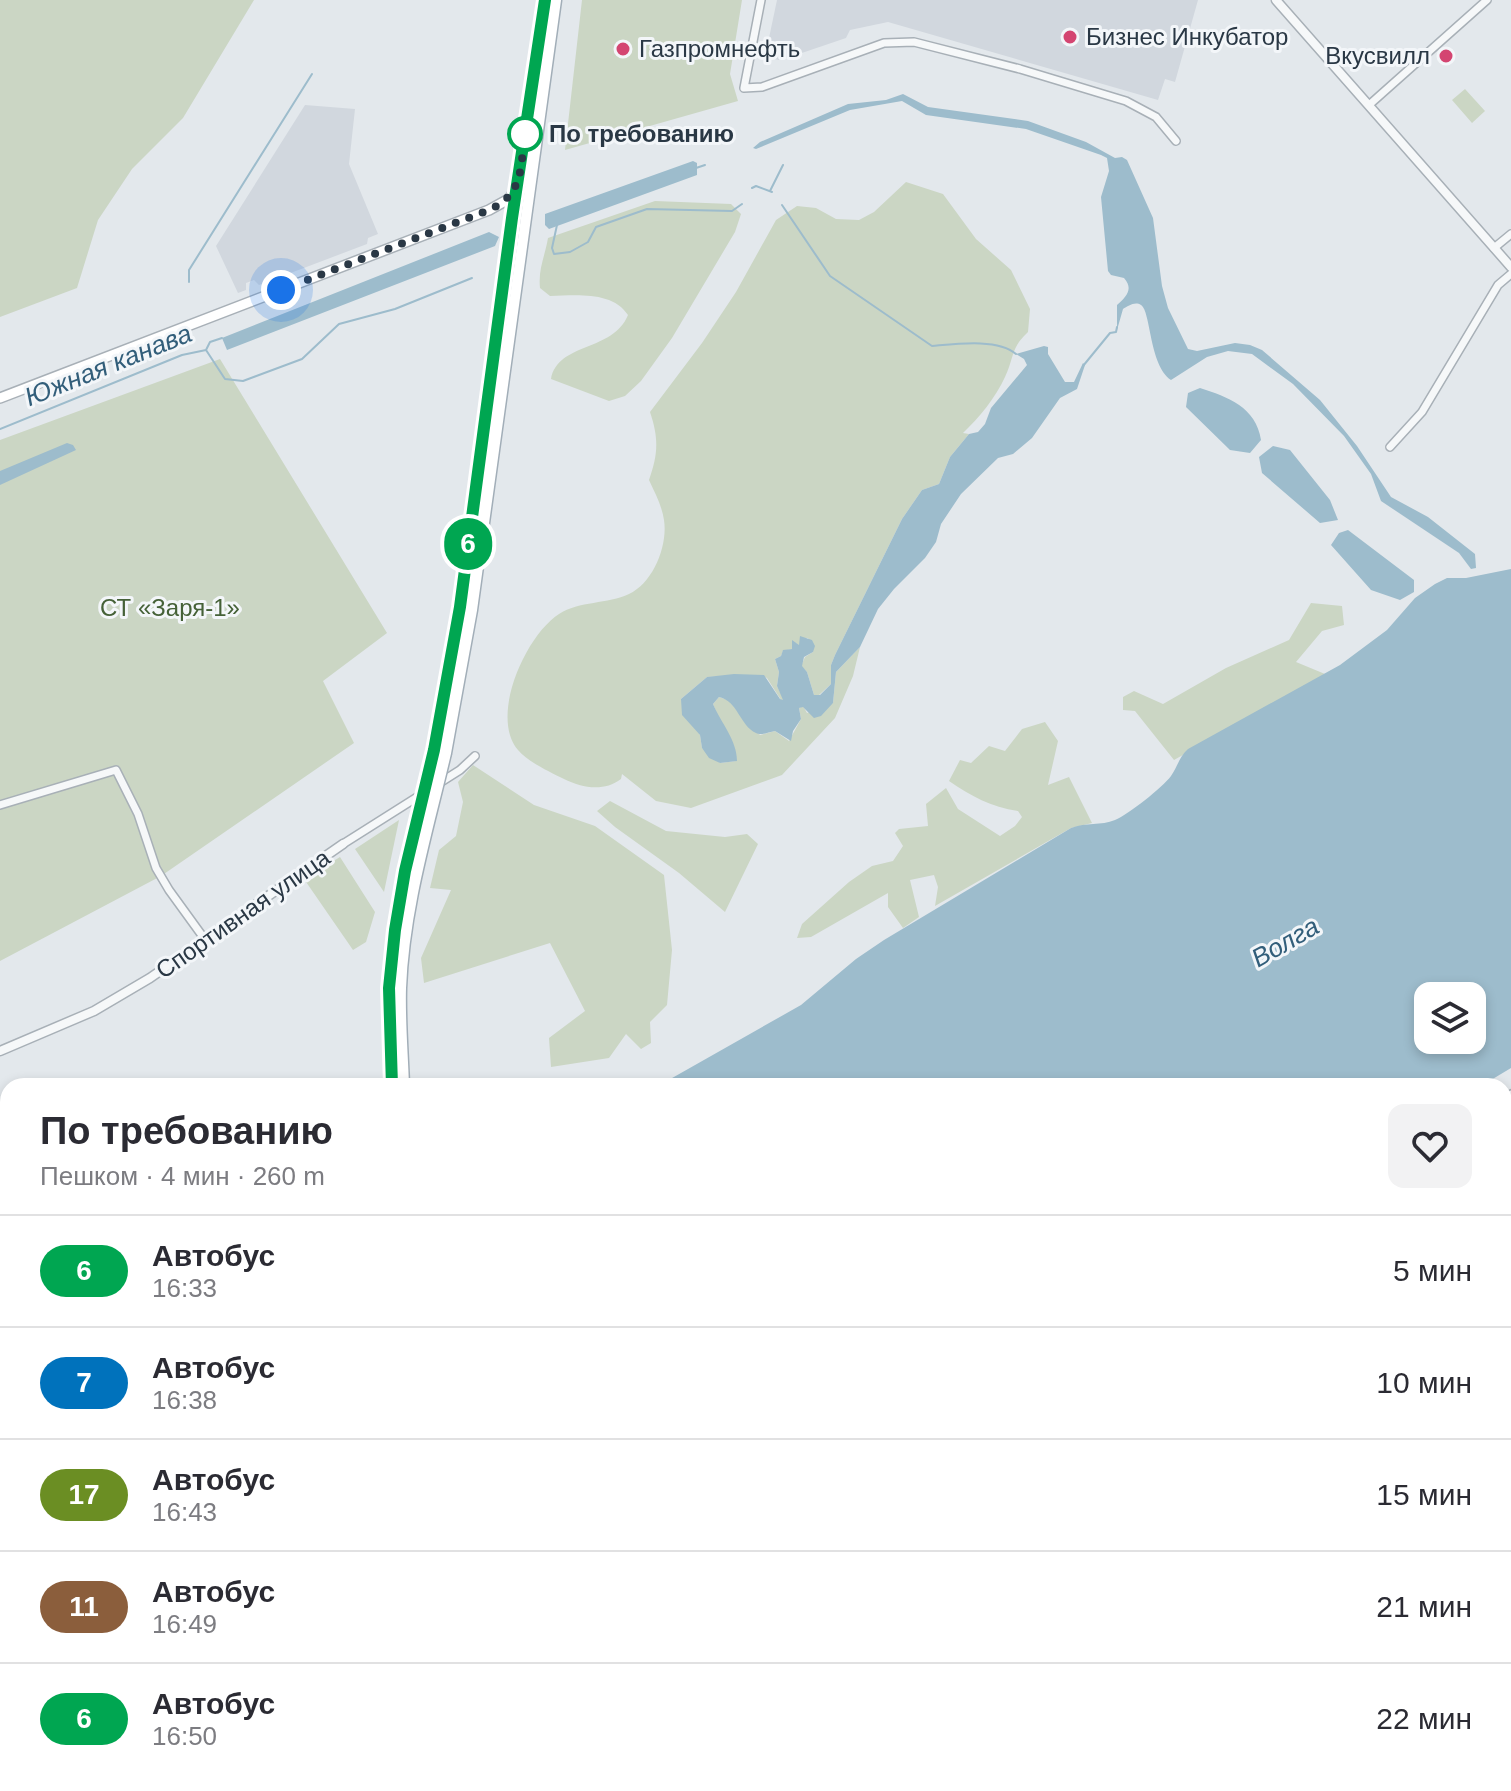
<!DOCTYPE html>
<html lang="ru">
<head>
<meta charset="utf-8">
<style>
	:root { --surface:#fff; --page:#f2f2f3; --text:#2b2b33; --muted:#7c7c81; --line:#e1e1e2 }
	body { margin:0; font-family:Helvetica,sans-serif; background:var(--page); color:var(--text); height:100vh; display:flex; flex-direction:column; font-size:30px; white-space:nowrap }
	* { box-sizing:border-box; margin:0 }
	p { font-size:26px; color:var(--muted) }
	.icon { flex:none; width:44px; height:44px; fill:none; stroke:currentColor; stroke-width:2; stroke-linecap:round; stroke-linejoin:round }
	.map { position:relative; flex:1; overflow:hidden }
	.details { position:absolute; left:0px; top:1078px; width:1512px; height:714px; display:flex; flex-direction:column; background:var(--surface); border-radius:24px 24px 0 0; box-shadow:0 4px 12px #0003 }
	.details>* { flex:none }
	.badge { padding:0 16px; border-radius:26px; font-size:28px; line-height:52px }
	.fabs { position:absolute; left:1414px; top:982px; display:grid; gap:16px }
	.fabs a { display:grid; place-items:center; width:72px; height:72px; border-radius:16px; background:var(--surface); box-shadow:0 4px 12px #0003; font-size:40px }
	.you { position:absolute; width:40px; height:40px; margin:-20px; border:6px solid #fff; border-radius:50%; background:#1a73e8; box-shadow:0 0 0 12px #1a73e833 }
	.map>.badge { position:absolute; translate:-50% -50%; box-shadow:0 0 0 4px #fff }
	.round { display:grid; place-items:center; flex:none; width:84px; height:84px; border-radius:16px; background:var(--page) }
	.overview { display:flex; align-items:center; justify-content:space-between; height:136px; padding:0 40px }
	h1 { font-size:38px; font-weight:700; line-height:60px }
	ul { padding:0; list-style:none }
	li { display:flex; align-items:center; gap:24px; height:112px; padding:0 40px; border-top:2px solid var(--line) }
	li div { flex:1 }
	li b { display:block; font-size:30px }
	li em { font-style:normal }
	li .badge { min-width:88px; font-weight:700; text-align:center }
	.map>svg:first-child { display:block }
</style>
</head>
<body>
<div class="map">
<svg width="1511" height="1791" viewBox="0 0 1511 1791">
	<rect width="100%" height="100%" fill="#e3e8ec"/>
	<!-- built -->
	<path fill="#d1d7de" d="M777 0H1198L1175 82 1165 79 1158 100 888 22 850 30 846 38 793 56 779 60 765 57Z
		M305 105 355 109 349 164 378 234 368 238 367 244 259 285 254 280 246 283V290L238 293 216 246Z"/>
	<!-- green -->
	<path fill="#cbd6c4" d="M0 0H254L183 118 132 169 98 220 77 288 0 317Z
		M582 0H742L730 74 738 101 565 150Z
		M1465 89 1485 111 1472 123 1452 100Z
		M906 182 943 194 976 239 1011 270 1030 309 1028 332C1010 349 1015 356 1005 377 996 397 979 418 963 433L969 434 950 457 939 484 922 490 902 519 835 655 831 665V684L819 695H814L807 672 801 666 805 657 813 652 808 638H802L799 646 796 643 792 649 783 651 781 656 775 659 779 672 777 686 784 700H781L767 678 760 675 707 677 681 699 700 735 702 748 720 763 736 761 713 704 719 697 728 700 760 735 775 731 789 741 801 719 799 708 803 706 807 713 833 703 836 672 860 647 853 676 835 718 782 775 691 808 656 801 622 774 621 779C604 792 582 788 564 779 550 772 528 762 518 750 489 716 526 635 559 614 579 601 608 604 629 594 653 583 668 546 664 520 662 506 655 493 649 480 658 454 659 439 650 412L702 343 736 292 776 220 797 206 816 208 836 219 859 220 874 212Z
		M655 201 731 204 741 214 735 232 672 338 641 381 625 396 609 401 551 379C558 342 613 352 628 315 613 291 576 295 550 296L540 288C538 269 545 256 548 238Z
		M220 359 387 633 323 681 354 743 161 876 0 961V440Z
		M1311 603 1342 606 1344 625 1322 631 1296 662 1325 674 1305 686 1174 760 1135 711 1123 710V697L1134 691 1163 704 1226 668 1289 640Z
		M1045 722 1058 741 1048 785 1069 777 1092 823 1071 828 935 906 938 887 934 875 910 880 919 917 903 928 888 907V893L811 937 797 938 802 924 849 882 872 866 893 861 903 846 895 833 899 829 928 826 926 804 946 788 958 809 1000 836 1015 826 1022 817 1018 811C991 807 971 796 949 781L960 760 971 763 989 746 1005 751 1022 729Z
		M473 765 534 805 595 826 664 875 672 950 667 1005 650 1022 651 1043 641 1049 626 1034 609 1058 551 1067 549 1038 585 1011 550 943 424 983 421 958 451 890 430 888 439 850 456 836 463 802 458 782Z
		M610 801 666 831 725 837 747 834 758 844 725 912 679 873 615 827 597 811Z
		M399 820 384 892 355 849Z
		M340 857 375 912 366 942 353 950 304 879Z
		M1511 1094V1191L1504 1195V1099Z
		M1511 1209V1290H1504V1213Z
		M1504 1318H1511V1384L1504 1388Z
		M53 1784H580L571 1791H40Z"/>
	<!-- water -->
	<path fill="#9dbccc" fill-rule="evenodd" d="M903 94 928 107 1028 121 1086 142 1115 158 1122 157 1127 160 1153 218 1162 286 1168 308 1188 349 1197 351 1235 343 1250 345 1262 350 1320 400 1357 446 1391 497 1428 517 1475 554 1476 568 1471 569 1459 553 1381 501 1371 474 1344 436 1293 384 1252 354 1228 351 1207 357 1171 380C1149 365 1151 311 1141 305 1135 301 1128 306 1123 309L1117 330V305C1126 297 1134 289 1124 278L1111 275 1108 271 1101 197 1109 171 1107 158 1101 155 1026 129 926 115 902 101 850 110 756 149 753 148 760 142 848 104 886 100Z
		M693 161 697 163V175L549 229 545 225V214Z
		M489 232 499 237 495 246 227 350 222 338Z
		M1044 346 1048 347V354L1065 382H1074L1083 363 1085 365 1077 389 1060 398 1032 438 1013 454 998 458 961 494 941 524 936 542 925 558 894 589 878 609 860 647 836 672 833 703 821 716 814 718 803 707 799 708 801 719 793 731 791 741 775 731C769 732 761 736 756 733 740 726 738 701 719 697L713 704C721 723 737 740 737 761L720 763 709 758 702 748 700 735 682 715 681 699 707 677 734 674 764 675 780 699 783 700 777 686 779 672 775 659 781 656 783 650 792 649V640L799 645 800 636 812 640 815 646 813 652 804 657 802 666 807 672 814 695H820L831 684V665L835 655 902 519 922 490 939 484 950 457 969 434 978 432 985 424 991 408 1027 365 1024 359 1016 354Z
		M1200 388C1228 397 1256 407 1261 440L1250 453 1230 450 1186 407 1188 393Z
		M67 443 73 445 76 450 0 485V471Z
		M1273 446 1290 450 1330 500 1338 520 1320 523 1262 473 1259 457Z
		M1348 530 1414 580V592L1400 600 1371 590 1331 545 1339 533Z
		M1511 569V1068L1481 1086H658L801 1005 856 959 884 940 1071 828C1086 822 1101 826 1115 820 1129 814 1162 788 1171 776 1178 766 1179 757 1188 749L1340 665 1387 630 1415 598 1435 584 1447 578H1466ZM1428 996H1472V1040H1428Z
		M8 1322V1784H53L40 1791H0V1324Z"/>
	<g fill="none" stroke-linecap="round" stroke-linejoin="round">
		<!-- stream -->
		<path stroke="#9dbccc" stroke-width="2" d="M696 168 705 165
			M752 188 756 186 772 192
			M770 191 783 165
			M782 205 830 276 932 346C955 344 998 338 1016 354
			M557 225 552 248 554 254 570 252 588 242 596 227 647 209 732 211 742 204
			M189 282V270L312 74
			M206 350 225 379 243 381 302 359 339 324 395 309 472 278
			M1083 366 1110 333 1116 332 1117 327
			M0 429 182 355 206 350 210 342 222 338
			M219 1791 228 1784"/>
		<defs>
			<path id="pedestrian" d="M1504 1097 1511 1093"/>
			<path id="minor" d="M761 0 744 88 762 87 884 43 914 42 1020 69 1126 101 1156 117 1176 141
				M1369 105 1487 0
				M1494 248 1511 234
				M1390 447 1422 412 1498 285 1511 274
				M0 805 116 770 138 814 156 868 169 890 206 941
				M343 844 460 770 475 756
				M1504 1405 1511 1401
				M1257 1784 1259 1791"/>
			<path id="tertiary" d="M1276 0 1511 267
				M0 1051 94 1011 150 978 343 844
				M1504 1205 1511 1201"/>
			<path id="secondary" d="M0 398 489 210 509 199 516 189
				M1504 1296H1511
				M1504 1767 1511 1763
				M643 1791 647 1784
				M1462 1791 1475 1784"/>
			<path id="primary" d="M434 750 460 607 512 218 545 0
				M446 753 472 610 556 0
				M499 1784 500 1791
				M511 1784 512 1791"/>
		</defs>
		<!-- pedestrian casing -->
		<use href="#pedestrian" stroke="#a8b0b7" stroke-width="8"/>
		<!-- minor casing -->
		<use href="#minor" stroke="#a8b0b7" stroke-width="10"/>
		<!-- tertiary casing -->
		<use href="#tertiary" stroke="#a8b0b7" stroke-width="11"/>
		<!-- secondary casing -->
		<use href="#secondary" stroke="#a8b0b7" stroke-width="12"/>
		<!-- primary casing -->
		<use href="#primary" stroke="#a2aeb8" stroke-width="13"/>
		<!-- pedestrian -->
		<use href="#pedestrian" stroke="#f6f8f9" stroke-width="5"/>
		<!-- minor -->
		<use href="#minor" stroke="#f6f8f9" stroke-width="7"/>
		<!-- tertiary -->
		<use href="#tertiary" stroke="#f6f8f9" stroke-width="8"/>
		<!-- secondary -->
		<use href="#secondary" stroke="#fff" stroke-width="9"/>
		<!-- primary -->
		<use href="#primary" stroke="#fff" stroke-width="10"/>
		<defs>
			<path id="rail" d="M1504 1305H1511
				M634 1791 645 1784"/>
		</defs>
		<!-- rail casing -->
		<use href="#rail" stroke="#7c8a96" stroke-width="5"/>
		<!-- rail -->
		<use href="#rail" stroke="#f3f6f9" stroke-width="2" stroke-dasharray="6" stroke-linecap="butt"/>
		<defs>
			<path id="primary-bridge" d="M392 1086C391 1053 387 1020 389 987 393 907 415 828 434 750
				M404 1086C403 1054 400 1020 401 988 404 908 428 830 446 753"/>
		</defs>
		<!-- primary-bridge casing -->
		<use href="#primary-bridge" stroke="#a2aeb8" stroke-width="13" stroke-linecap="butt"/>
		<!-- primary-bridge -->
		<use href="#primary-bridge" stroke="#fff" stroke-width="10"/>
	</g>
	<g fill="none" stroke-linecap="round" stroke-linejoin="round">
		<defs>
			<path id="line" d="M392 1086 389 988 395 930 405 871 434 750 460 607 512 218 545 0"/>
		</defs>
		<!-- line casing -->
		<use href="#line" stroke="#fff" stroke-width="18"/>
		<!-- line -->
		<use href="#line" stroke="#00a651" stroke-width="12"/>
		<!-- walk -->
		<path stroke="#2a3845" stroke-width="8" stroke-dasharray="0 14.4" d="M281 290 489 210C524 194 520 168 525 134"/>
	</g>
	<!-- markers -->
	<g fill="#d44571" stroke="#f3f6f9" stroke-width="3">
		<circle cx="1070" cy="37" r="8"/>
		<circle cx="623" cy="49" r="8"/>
		<circle cx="1446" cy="56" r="8"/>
	</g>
	<circle fill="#fff" stroke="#00a651" stroke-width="4" cx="525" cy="134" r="16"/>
	<g text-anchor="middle" stroke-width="6" stroke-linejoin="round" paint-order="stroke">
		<!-- poi labels -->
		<g font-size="24" fill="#2a3845" stroke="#f3f6f9" text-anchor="start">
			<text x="1086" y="45">Бизнес Инкубатор</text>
			<text x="639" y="57">Газпромнефть</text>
			<text x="1430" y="64" text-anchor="end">Вкусвилл</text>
		</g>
		<!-- stop labels -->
		<g font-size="24" font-weight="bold" fill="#2a3845" stroke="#f3f6f9" text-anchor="start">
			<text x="549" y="142">По требованию</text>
		</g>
		<!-- park labels -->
		<g font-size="24" fill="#456137" stroke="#f3f6f9">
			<text x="170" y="616">СТ «Заря-1»</text>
		</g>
		<!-- street labels -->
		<g font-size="24" fill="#2a3845" stroke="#f3f6f9">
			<text transform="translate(243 914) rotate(-35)" y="8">Спортивная улица</text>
		</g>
		<!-- water labels -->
		<g font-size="26" font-style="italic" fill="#325e7a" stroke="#f3f6f9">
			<text transform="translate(108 365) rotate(-22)" y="9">Южная канава</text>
			<text transform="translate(1285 942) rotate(-30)" y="9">Волга</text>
		</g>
	</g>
</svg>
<div class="fabs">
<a><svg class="icon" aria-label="layers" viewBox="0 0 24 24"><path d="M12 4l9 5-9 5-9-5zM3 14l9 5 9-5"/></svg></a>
</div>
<div class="you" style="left:281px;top:290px"></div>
<b class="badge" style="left:468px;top:544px;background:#00a651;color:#fff">6</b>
<section class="details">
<div class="overview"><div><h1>По требованию</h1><p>Пешком · 4 мин · 260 m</p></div><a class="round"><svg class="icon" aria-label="heart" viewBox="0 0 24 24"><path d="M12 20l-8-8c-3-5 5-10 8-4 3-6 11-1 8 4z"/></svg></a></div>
<ul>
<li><span class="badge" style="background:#00a651;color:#fff">6</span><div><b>Автобус</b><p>16:33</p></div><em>5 мин</em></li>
<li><span class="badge" style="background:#0072bc;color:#fff">7</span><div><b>Автобус</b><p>16:38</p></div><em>10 мин</em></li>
<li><span class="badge" style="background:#6b8e23;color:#fff">17</span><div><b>Автобус</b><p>16:43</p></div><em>15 мин</em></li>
<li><span class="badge" style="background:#8b5e3c;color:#fff">11</span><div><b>Автобус</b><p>16:49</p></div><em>21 мин</em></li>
<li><span class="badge" style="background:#00a651;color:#fff">6</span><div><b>Автобус</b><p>16:50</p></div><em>22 мин</em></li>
</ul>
</section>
</div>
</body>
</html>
